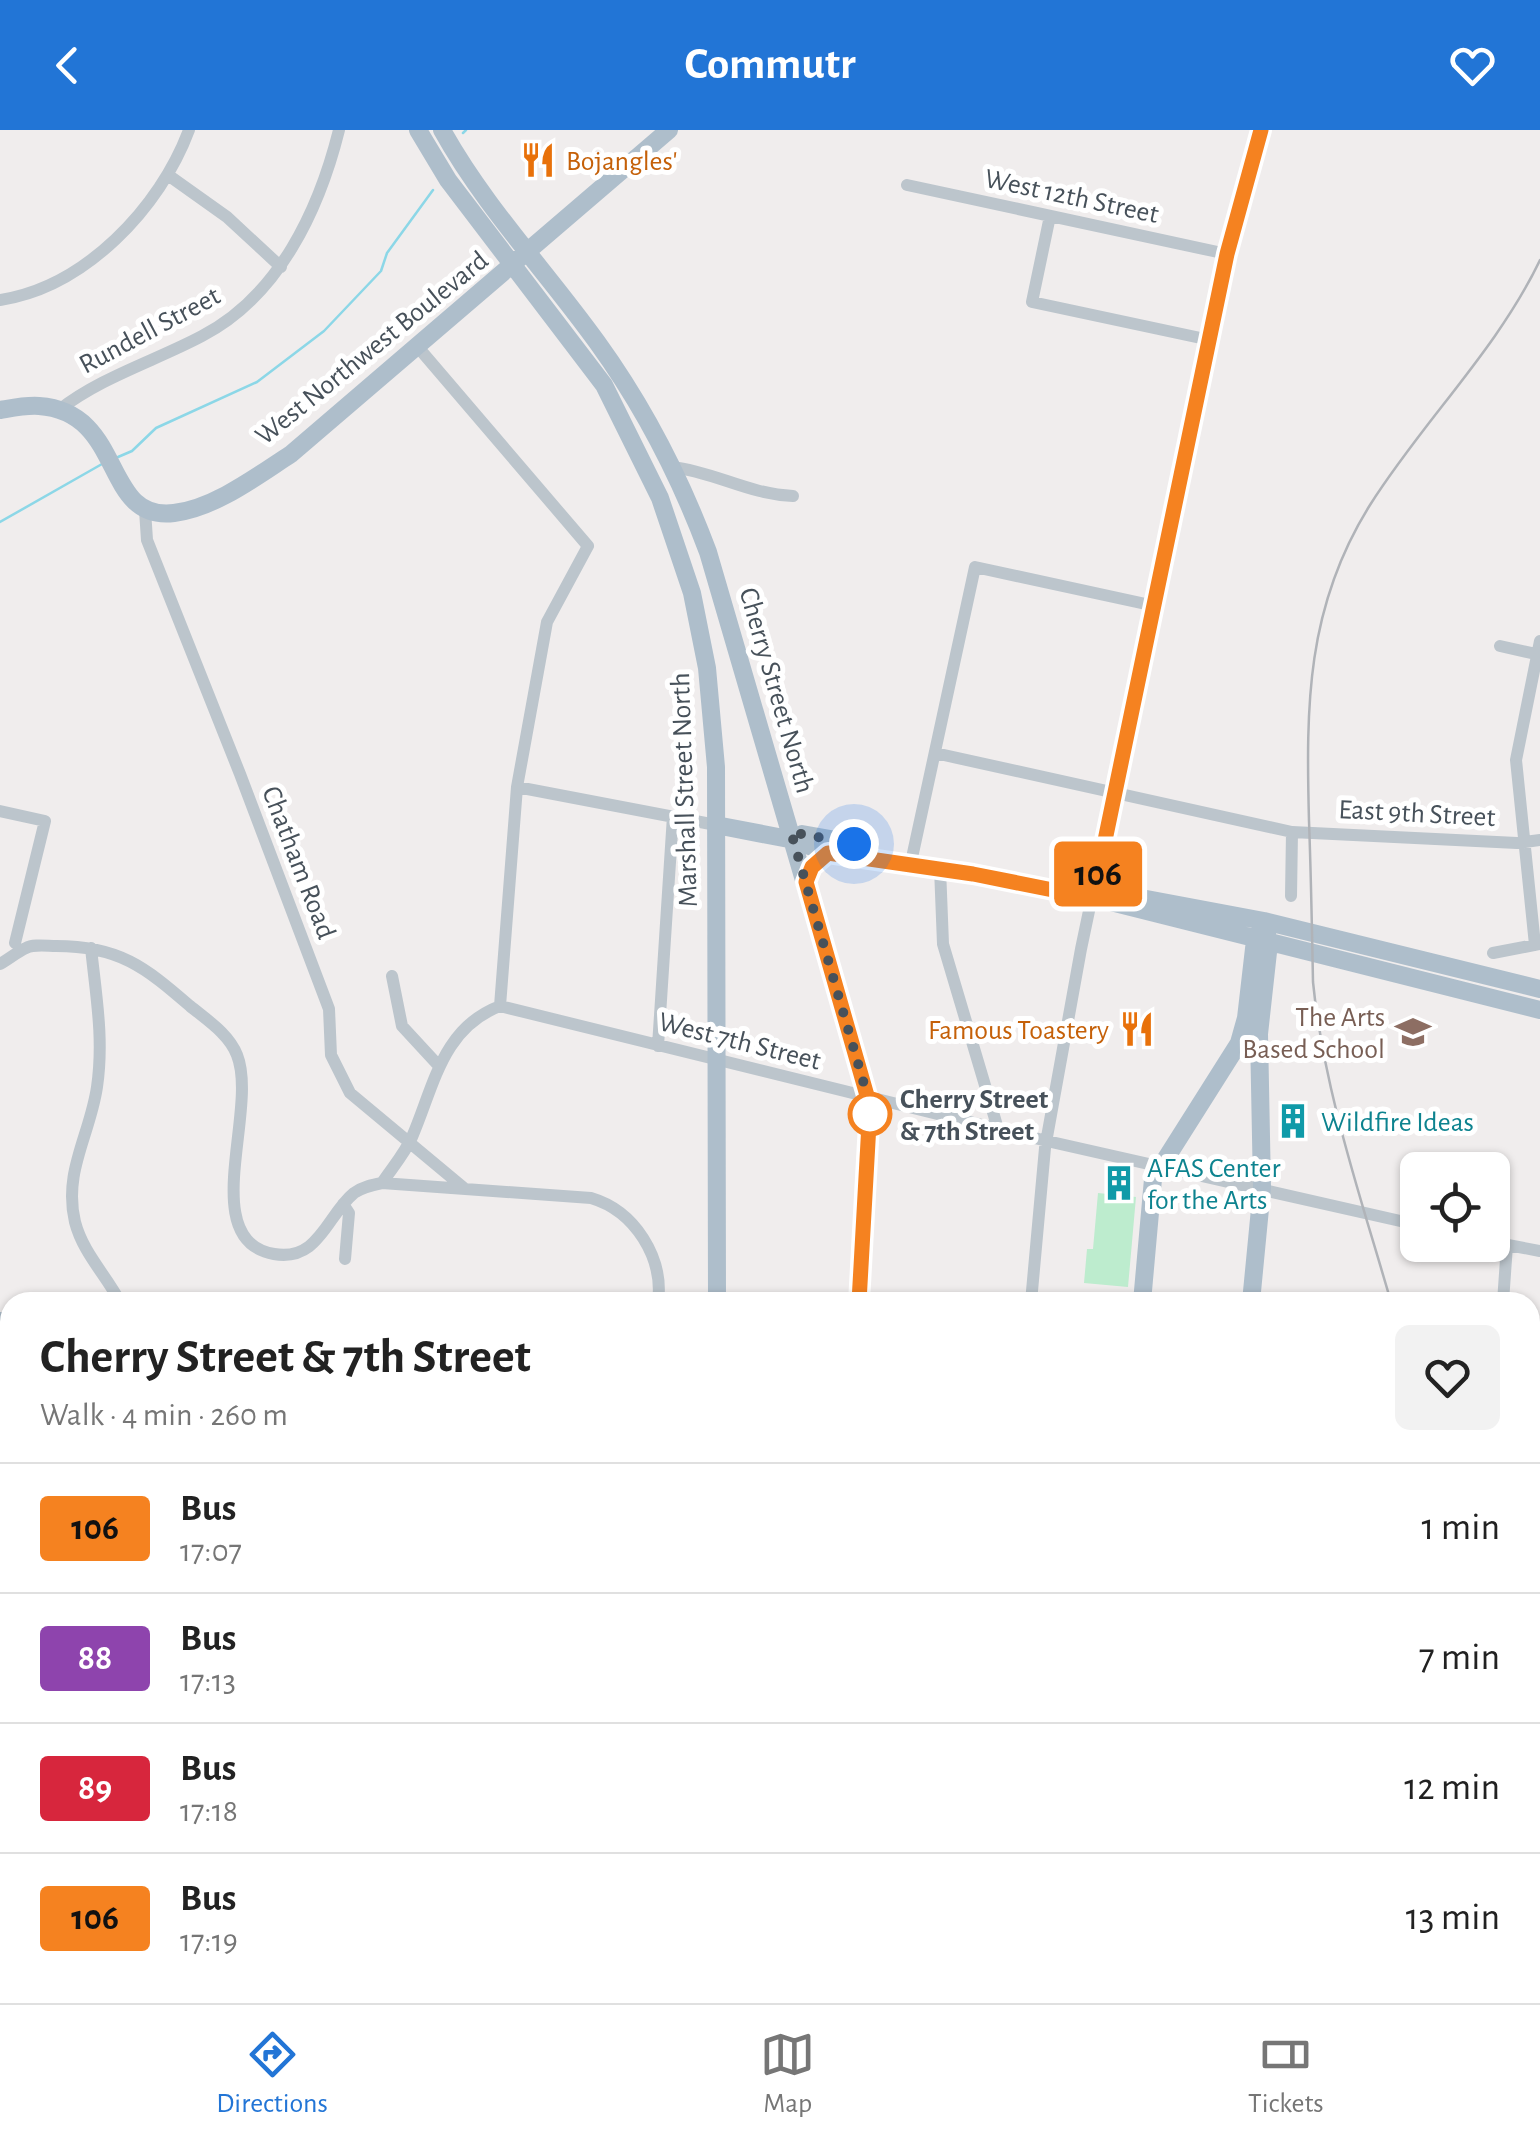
<!DOCTYPE html>
<html lang="en">
<head>
<meta charset="utf-8">
<style>
	:root { --surface:#fff; --page:#f2f2f2; --text:#222; --muted:#767676; --line:#e0e0e0; --accent:#2275d6 }
	body { margin:0; font-family:"Alegreya Sans",sans-serif; background:var(--page); color:var(--text); height:100vh; display:flex; flex-direction:column; font-size:38px; white-space:nowrap }
	* { box-sizing:border-box; margin:0 }
	p { font-size:32px; color:var(--muted) }
	.icon { flex:none; width:55px; height:55px; fill:none; stroke:currentColor; stroke-width:2; stroke-linecap:round; stroke-linejoin:round }
	.map { position:relative; flex:1; overflow:hidden }
	.sheet { position:absolute; left:0px; top:1162px; width:1540px; height:712px; display:flex; flex-direction:column; background:var(--surface); border-radius:30px 30px 0 0; box-shadow:0 2px 8px #0004 }
	.sheet>* { flex:none }
	.badge { padding:0 20px; border-radius:8px; font-size:35px; line-height:65px }
	.controls { position:absolute; left:1400px; top:1022px; display:grid; gap:20px }
	.controls a { display:grid; place-items:center; width:110px; height:110px; border-radius:15px; background:var(--surface); box-shadow:0 2px 8px #0004; font-size:50px }
	.you { position:absolute; width:50px; height:50px; margin:-25px; border:8px solid #fff; border-radius:50%; background:#1a73e8; box-shadow:0 0 0 15px #1a73e833 }
	.map>.badge { position:absolute; translate:-50% -50%; box-shadow:0 0 0 5px #fff }
	.round { display:grid; place-items:center; flex:none; width:105px; height:105px; border-radius:15px; background:var(--page) }
	.summary { display:flex; align-items:center; justify-content:space-between; height:170px; padding:0 40px }
	h1 { font-size:48px; font-weight:700; line-height:75px }
	ul { padding:0; list-style:none }
	li { display:flex; align-items:center; gap:30px; height:130px; padding:0 40px; border-top:2px solid var(--line) }
	li div { flex:1 }
	li b { display:block; font-size:38px }
	li em { font-style:normal }
	li .badge { min-width:110px; font-weight:700; text-align:center }
	header { display:flex; justify-content:space-between; align-items:center; height:130px; padding:0 40px; background:var(--accent); color:#fff; font-size:45px; font-weight:700 }
	.tab-bar { display:flex; justify-content:space-around; align-items:center; height:140px; border-top:2px solid var(--line); background:var(--surface); font-size:28px; color:var(--muted) }
	.tab-bar a { display:grid; justify-items:center; gap:5px }
	.tab-bar .active { color:var(--accent) }
	.map>svg:first-child { display:block }
</style>
</head>
<body>
<header><svg class="icon" aria-label="back" viewBox="0 0 24 24"><path d="M15 5l-7 7 7 7"/></svg>Commutr<svg class="icon" aria-label="heart" viewBox="0 0 24 24"><path d="M12 20l-8-8c-3-5 5-10 8-4 3-6 11-1 8 4z"/></svg></header>
<div class="map">
<svg width="1540" height="1873" viewBox="0 0 1540 1873">
	<rect width="100%" height="100%" fill="#f0eded"/>
	<!-- commercial -->
	<path fill="#fbf4e7" d="M1530 1519 1540 1520V1844L1530 1843Z"/>
	<!-- green -->
	<path fill="#bdecce" d="M1098 1063 1136 1067 1128 1157 1084 1153 1087 1119H1093Z
		M1530 1427H1540V1468L1530 1467Z
		M603 1865H689L688 1873 642 1869 641 1873H603Z
		M1312 1865H1390L1389 1871 1355 1873V1869L1346 1868 1345 1873H1312Z"/>
	<g fill="none" stroke-linecap="round" stroke-linejoin="round">
		<!-- stream -->
		<path stroke="#8cd7e7" stroke-width="2.5" d="M463 3 466 0
			M118 327 132 321 156 298 257 252 324 201 381 141 387 123 433 60
			M0 392 102 334"/>
		<!-- minor -->
		<path stroke="#bcc5cc" stroke-width="12" d="M168 45 227 87 281 137
			M907 55 1227 124
			M1050 86 1032 172 1210 210
			M0 170C85 157 160 78 189 0
			M417 216 588 416 547 492 517 657 500 876
			M59 280C101 247 155 231 202 206 279 166 319 80 339 0
			M672 337C715 342 748 364 793 366
			M145 380 147 410 240 644 329 879 331 925 350 963 464 1058
			M1500 516 1540 525
			M935 623 1292 702 1517 713 1540 710
			M517 657 716 695
			M0 681 45 691 15 813
			M913 723 975 437 1155 476
			M940 738 943 814 998 999
			M1291 766 1292 702
			M1535 815 1516 630 1540 511
			M91 818C96 866 104 909 97 957 90 1005 63 1042 75 1092 83 1123 106 1145 120 1172
			M1493 823 1540 814
			M0 834C9 829 17 822 26 818 33 814 47 816 56 816 119 816 145 837 190 876 207 890 229 904 237 925 259 980 196 1110 274 1124 319 1132 327 1085 354 1063 362 1057 372 1055 382 1053L591 1068C635 1081 664 1128 658 1172
			M392 846 402 896 438 935
			M500 876 1047 1011 1418 1095
			M658 916 673 686
			M382 1053C392 1038 405 1023 412 1007 434 956 442 898 500 876
			M343 1074 349 1083 345 1129
			M1492 1112 1540 1121
			M1031 1172 1045 1018 1081 819 1227 124 1261 0
			M1503 1172 1507 1115
			M1530 1278H1540
			M0 1311 10 1312
			M1530 1749 1540 1750
			M0 1818H10
			M1515 1865 1517 1873
			M145 1867 172 1869
			M86 1873V1865
			M476 1873 477 1865
			M591 1873V1865
			M909 1873 910 1865
			M1299 1873V1865
			M1445 1873 1446 1865"/>
		<!-- major -->
		<path stroke="#aebecb" stroke-width="18" d="M418 0 448 50 604 255 660 368 692 463 707 538 716 637 717 1172
			M442 0C484 76 546 141 597 212 644 277 680 347 708 422L870 976 859 1172
			M0 280C12 278 26 275 39 276 126 282 101 392 174 383 215 378 257 346 291 324L669 0
			M716 695 794 710 828 723 973 744 1083 765 1540 880
			M802 704 870 716
			M1136 767 1264 791 1540 859
			M1142 1172 1153 1049 1239 913 1246 888 1255 810 1260 801
			M1251 1172 1262 1058 1259 904 1269 813 1267 804
			M0 1191 10 1204
			M1530 1513 1540 1514
			M0 1534 10 1386
			M0 1641 10 1642
			M1530 1857 1540 1858
			M700 1873 701 1865
			M811 1873V1865
			M1081 1873 1082 1865
			M1190 1873 1191 1865"/>
		<!-- rail -->
		<path stroke="#b0b3b8" stroke-width="2.5" d="M1391 1172C1361 1068 1324 961 1313 852 1312 798 1311 745 1309 691 1306 576 1306 477 1370 375 1423 291 1497 220 1540 130
			M1530 1855 1539 1873"/>
	</g>
	<g fill="none" stroke-linecap="round" stroke-linejoin="round">
		<defs>
			<path id="line" d="M859 1172 870 976 806 752 812 737 828 723 973 744 1093 768 1227 124 1261 0"/>
		</defs>
		<!-- line casing -->
		<use href="#line" stroke="#fff" stroke-width="22"/>
		<!-- line -->
		<use href="#line" stroke="#f58220" stroke-width="15"/>
		<!-- walk -->
		<path stroke="#47515a" stroke-width="10" stroke-dasharray="0 18" d="M854 714 791 702 868 968 870 984"/>
	</g>
	<!-- icons -->
	<defs>
		<symbol id="restaurant-bare" viewBox="-9 -9 18 18"><path d="M-5-6h1v4h1v-4h1v4h1v-4h1v5L-1.5 .5V6h-2V.5L-5-1ZM5-6V6H3V1.5H1.5Q1.5-4 5-6Z" fill="#e8710a" stroke="#fff" stroke-width="2.5" paint-order="stroke"/></symbol>
		<symbol id="school-bare" viewBox="-9 -9 18 18"><path d="M0-5L7-2L0 1L-7-2ZM-4 1L0 2.5L4 1V4Q0 6-4 4Z" fill="#8d6e63" stroke="#fff" stroke-width="2.5" paint-order="stroke"/></symbol>
		<symbol id="building-bare" viewBox="-9 -9 18 18"><path d="M-4-6H4V6H1V3H-1V6H-4ZM-2.5-4.3h1.7v1.8h-1.7ZM.8-4.3h1.7v1.8H.8ZM-2.5-1h1.7V.8h-1.7ZM.8-1h1.7V.8H.8Z" fill="#0f9aa8" stroke="#fff" stroke-width="2.5" paint-order="stroke"/></symbol>
	</defs>
	<g fill-rule="evenodd">
		<use href="#restaurant-bare" x="513" y="5" width="50" height="50"/>
		<use href="#restaurant-bare" x="1112" y="874" width="50" height="50"/>
		<use href="#school-bare" x="1388" y="877" width="50" height="50"/>
		<use href="#building-bare" x="1268" y="966" width="50" height="50"/>
		<use href="#building-bare" x="1094" y="1028" width="50" height="50"/>
	</g>
	<!-- markers -->
	<circle fill="#fff" stroke="#f58220" stroke-width="5" cx="870" cy="984" r="20"/>
	<g text-anchor="middle" stroke-width="10" stroke-linejoin="round" paint-order="stroke">
		<!-- food labels -->
		<g font-size="28" fill="#c56008" stroke="#fff" text-anchor="start">
			<text x="566" y="40">Bojangles'</text>
			<text x="1109" y="909" text-anchor="end">Famous Toastery</text>
		</g>
		<!-- street labels -->
		<g font-size="28" fill="#47515a" stroke="#fff">
			<text transform="translate(1072 65) rotate(12)" y="10">West 12th Street</text>
			<text transform="translate(149 199) rotate(-28)" y="10">Rundell Street</text>
			<text transform="translate(371 217) rotate(-39)" y="10">West Northwest Boulevard</text>
			<text transform="translate(778 560) rotate(74)" y="10">Cherry Street North</text>
			<text transform="translate(683 660) rotate(-92)" y="10">Marshall Street North</text>
			<text transform="translate(1417 682) rotate(3)" y="10">East 9th Street</text>
			<text transform="translate(300 732) rotate(69)" y="10">Chatham Road</text>
			<text transform="translate(740 910) rotate(14)" y="10">West 7th Street</text>
		</g>
		<!-- education labels -->
		<g font-size="28" fill="#785e54" stroke="#fff" text-anchor="end">
			<text x="1385" y="896">The Arts<tspan x="1385" dy="32">Based School</tspan></text>
		</g>
		<!-- stop labels -->
		<g font-size="28" font-weight="bold" fill="#47515a" stroke="#fff" text-anchor="start">
			<text x="900" y="978">Cherry Street<tspan x="900" dy="32">&amp; 7th Street</tspan></text>
		</g>
		<!-- culture labels -->
		<g font-size="28" fill="#0d838f" stroke="#fff" text-anchor="start">
			<text x="1321" y="1001">Wildfire Ideas</text>
			<text x="1147" y="1047">AFAS Center<tspan x="1147" dy="32">for the Arts</tspan></text>
		</g>
	</g>
</svg>
<div class="controls">
<a><svg class="icon" aria-label="locate" viewBox="0 0 24 24"><circle cx="12" cy="12" r="6"/><path d="M12 2v4M12 18v4M2 12h4M18 12h4"/></svg></a>
</div>
<div class="you" style="left:854px;top:714px"></div>
<b class="badge" style="left:1098px;top:744px;background:#f58220;color:#111">106</b>
<section class="sheet">
<div class="summary"><div><h1>Cherry Street &amp; 7th Street</h1><p>Walk · 4 min · 260 m</p></div><a class="round"><svg class="icon" aria-label="heart" viewBox="0 0 24 24"><path d="M12 20l-8-8c-3-5 5-10 8-4 3-6 11-1 8 4z"/></svg></a></div>
<ul>
<li><span class="badge" style="background:#f58220;color:#111">106</span><div><b>Bus</b><p>17:07</p></div><em>1 min</em></li>
<li><span class="badge" style="background:#8e44ad;color:#fff">88</span><div><b>Bus</b><p>17:13</p></div><em>7 min</em></li>
<li><span class="badge" style="background:#d7263d;color:#fff">89</span><div><b>Bus</b><p>17:18</p></div><em>12 min</em></li>
<li><span class="badge" style="background:#f58220;color:#111">106</span><div><b>Bus</b><p>17:19</p></div><em>13 min</em></li>
</ul>
</section>
</div>
<nav class="tab-bar">
<a class="active"><svg class="icon" aria-label="directions" viewBox="0 0 24 24"><path d="M12 3l9 9-9 9-9-9zM9 14v-3h6M13 9l2 2-2 2"/></svg>Directions</a>
<a><svg class="icon" aria-label="map" viewBox="0 0 24 24"><path d="M3 6l6-2 6 2 6-2v14l-6 2-6-2-6 2zM9 4v14M15 6v14"/></svg>Map</a>
<a><svg class="icon" aria-label="tickets" viewBox="0 0 24 24"><path d="M3 7h18v10H3zM15 7v10"/></svg>Tickets</a>
</nav>
</body>
</html>
